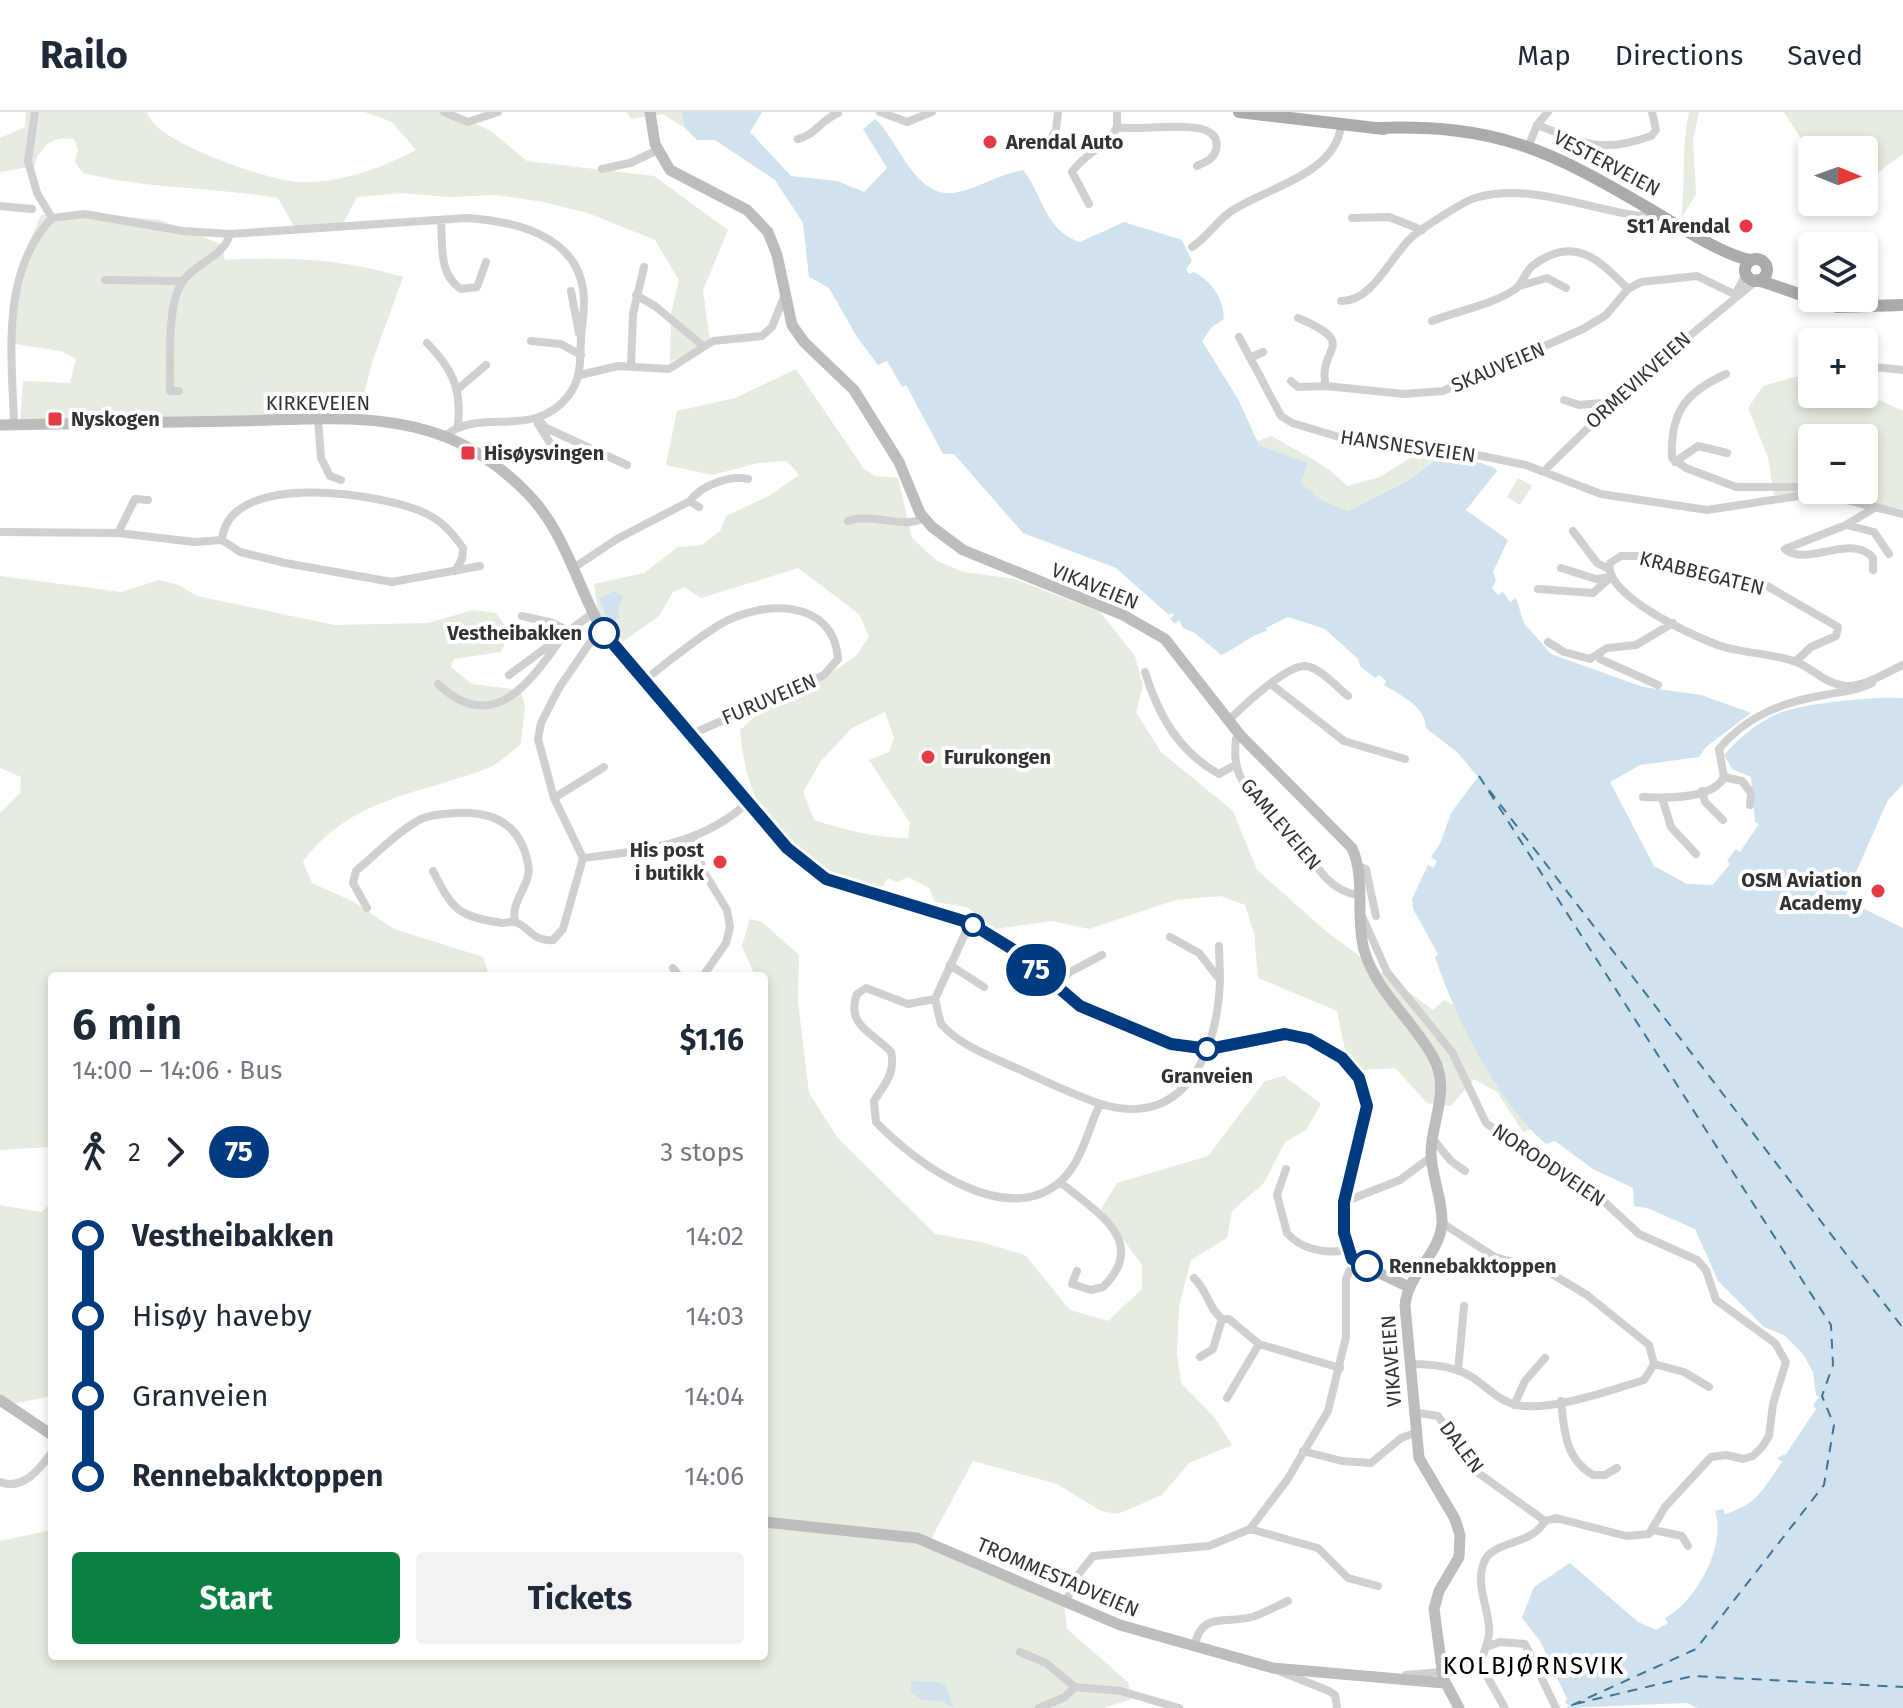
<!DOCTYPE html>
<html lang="en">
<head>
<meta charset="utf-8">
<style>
	:root { --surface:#fff; --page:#f2f2f3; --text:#1f2937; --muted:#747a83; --line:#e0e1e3; --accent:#0b8043 }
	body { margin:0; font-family:"Fira Sans",sans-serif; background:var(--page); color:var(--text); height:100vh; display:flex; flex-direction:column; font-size:30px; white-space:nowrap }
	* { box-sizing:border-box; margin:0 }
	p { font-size:26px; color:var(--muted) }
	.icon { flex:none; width:44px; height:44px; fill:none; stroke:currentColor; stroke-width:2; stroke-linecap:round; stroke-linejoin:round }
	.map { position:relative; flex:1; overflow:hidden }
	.sheet { position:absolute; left:48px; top:860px; width:720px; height:688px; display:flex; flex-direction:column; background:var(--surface); border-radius:8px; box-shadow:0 4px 12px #0003 }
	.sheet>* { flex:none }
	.badge { padding:0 16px; border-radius:26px; font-size:28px; line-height:52px }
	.needle { width:52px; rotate:91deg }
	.controls { position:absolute; left:1798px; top:24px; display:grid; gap:16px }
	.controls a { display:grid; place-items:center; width:80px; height:80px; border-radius:8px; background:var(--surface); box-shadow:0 4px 12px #0003; font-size:40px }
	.map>.badge { position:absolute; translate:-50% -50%; box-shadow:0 0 0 4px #fff }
	.legs { display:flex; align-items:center; gap:12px; height:88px; padding:0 24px; font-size:26px }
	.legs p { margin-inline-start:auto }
	.overview { display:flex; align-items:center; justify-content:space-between; height:136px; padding:0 24px }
	h1 { font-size:44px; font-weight:700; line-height:60px }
	.primary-button { display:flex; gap:16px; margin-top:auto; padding:16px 24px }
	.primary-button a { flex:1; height:92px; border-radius:8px; background:var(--accent); color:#fff; font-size:32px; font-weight:700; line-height:92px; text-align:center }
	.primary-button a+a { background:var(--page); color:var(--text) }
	ul { padding:0 24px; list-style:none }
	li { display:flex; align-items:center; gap:28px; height:80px; font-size:30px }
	li i { display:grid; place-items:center; width:12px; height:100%; margin:0 10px; background:currentColor }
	li i::after { content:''; width:20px; height:20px; margin:-10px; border:6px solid; border-radius:50%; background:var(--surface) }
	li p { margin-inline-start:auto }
	li:first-child i { background:linear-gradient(#0000 50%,currentColor 0) }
	li:last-child i { background:linear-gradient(currentColor 50%,#0000 0) }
	header { display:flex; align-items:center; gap:48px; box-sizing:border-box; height:112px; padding:0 40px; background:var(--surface); border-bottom:2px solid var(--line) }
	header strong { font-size:38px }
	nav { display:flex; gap:44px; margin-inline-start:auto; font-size:28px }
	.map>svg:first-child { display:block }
</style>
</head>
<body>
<header>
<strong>Railo</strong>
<nav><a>Map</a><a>Directions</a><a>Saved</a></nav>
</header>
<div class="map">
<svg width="1903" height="1596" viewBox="0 0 1903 1596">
	<rect width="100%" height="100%" fill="#fff"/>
	<!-- green -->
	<path fill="#e6ecdf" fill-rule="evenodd" d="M26 0H147C153 30 268 68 298 70 338 72 382 56 416 38L392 10 365 0H451L491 19 527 49 654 64 728 118 703 178 710 231 670 250 671 202 679 168 655 128 588 101 543 90 496 83 450 85 403 81 357 85 342 114 296 118 278 86C212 75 147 77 83 61L75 50 78 37 74 27C53 23 40 34 34 54L0 60V26L25 15Z
		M626 0H681L685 16 663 2 631 7Z
		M1689 0H1699L1693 28 1696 82 1681 106C1686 70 1681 36 1689 0Z
		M1784 0H1903V42L1877 61 1864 48V38H1827L1804 31Z
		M83 100 160 108 221 132 225 148C287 144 344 147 403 165L371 253 361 296 316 305 20 310 23 269 70 271 76 247 61 239 15 232C9 176 19 154 41 103Z
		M796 257 864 357 875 364 898 366 912 426 937 449 964 460 1015 467 1100 500 1135 544 1143 573 1136 600 1161 640 1233 699 1257 758 1327 820 1433 898 1444 888 1454 893 1494 967 1532 1017 1523 1020 1497 980 1474 967 1451 994 1427 991 1395 956 1363 958 1346 942 1337 899 1258 866 1254 821 1245 793 1221 784 1175 788 1089 817 1052 809 994 817 967 795 935 790 929 776 908 765 897 770 888 766 882 775C843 782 785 732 764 701 748 676 743 647 740 618L774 587 818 570 857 543 869 524 859 502 798 456 701 486 684 475 673 480 659 504 618 533 598 499 594 472 644 461 678 435 702 433 720 419 726 404 769 384 799 363 787 349 758 351 713 363 666 353 677 299 735 286ZM885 600 894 626 889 640 869 648 910 711 908 726C875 726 845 718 814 708L803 680 821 649 852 616Z
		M1794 265 1812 266V282L1864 281 1903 299V397C1859 393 1818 384 1774 383L1768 345 1748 296 1763 274ZM1812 326H1864V378H1812Z
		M1272 324C1300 342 1325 350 1347 374L1380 365 1426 336 1441 342 1409 368 1348 399 1322 388 1301 371 1308 351 1259 333 1257 329Z
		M1518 366 1532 374 1520 393 1507 385Z
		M0 464 121 480 159 468 179 473 197 484 334 513 428 511 473 498 496 501 510 521 501 540 454 547 451 555 472 572 520 578 525 593 521 632C511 640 499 652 486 657 419 682 348 687 303 750L312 771 354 790 394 817 483 845 489 864H52V1041L48 1035 0 1038V701L20 681 21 665 0 656Z
		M750 807 762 810 799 843 798 890 809 981 837 1025 935 1122 981 1130 1025 1143 1070 1198 1108 1209 1142 1177V1153L1101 1097 1117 1071 1208 1044 1265 969 1284 964 1321 992 1306 1018 1285 1030 1264 1071 1232 1099 1227 1126 1191 1148 1179 1194 1177 1241 1181 1271 1214 1305 1232 1333 1189 1351 1162 1383 1118 1402 1101 1399 1057 1372 973 1349 931 1427 1064 1492 1067 1517 1128 1570 1131 1587 1104 1596H0V1429L52 1418V1544H764V864H755L742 834Z
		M52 1091V1284L12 1292 0 1290V1093L41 1100Z"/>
	<!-- water -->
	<path fill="#cfe2ee" d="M681 0H762L750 20 791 64 837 69 864 80 887 56 863 17 875 7C897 25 916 91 958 80 981 75 1000 62 1023 58 1043 83 1045 119 1080 130L1124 110 1182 128 1192 149 1186 157 1189 162 1194 160C1213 171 1223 185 1224 207L1212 215 1202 229 1238 287 1259 333 1308 351 1301 371 1322 388 1348 399 1409 368 1446 339 1495 356 1497 359 1466 398 1508 428 1493 460 1496 469 1492 476 1498 483 1503 480 1510 490 1516 486 1524 511 1551 542 1643 575 1701 583 1751 601 1706 635 1699 645 1640 653 1610 670 1654 754 1687 772 1713 773 1730 752 1727 749 1736 737 1740 740 1759 712 1755 710 1751 665 1732 657 1724 643C1739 626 1758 610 1779 601 1804 591 1876 584 1903 586V672L1888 688 1844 787 1903 816V1596H1697L1687 1591 1566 1596 1570 1593 1565 1591 1567 1587 1540 1529 1522 1506 1534 1475 1570 1451 1638 1510 1656 1518 1668 1511 1665 1506C1696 1490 1727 1433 1715 1399L1723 1397 1725 1402C1758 1393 1765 1374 1782 1350L1777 1346 1786 1342 1816 1297 1813 1293 1819 1285 1816 1283 1813 1260 1803 1242 1784 1223 1764 1215 1718 1169 1695 1117 1647 1096 1634 1094 1633 1076 1593 1057 1555 1029 1546 1032C1497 990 1455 905 1435 845L1438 842 1413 797 1412 787 1428 753 1433 756 1437 749 1431 745 1440 732 1451 701 1478 665 1458 641 1426 616C1425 594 1400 583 1384 573L1386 569 1379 563 1375 566 1360 554 1358 547 1325 517 1288 505 1266 516 1267 519C1249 523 1238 536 1221 543L1195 521 1183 516 1179 508 1175 512 1170 507 1174 503 1171 501 1169 503 1116 456 1023 421 954 342H943L906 273 902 275 887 249 878 253 857 225 829 176 809 165 803 111 775 68 715 28H697L685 16Z
		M615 479 623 485 618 496 619 506 609 512 599 486Z
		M911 1569 937 1570 946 1574 953 1596 944 1590 920 1587 911 1580Z"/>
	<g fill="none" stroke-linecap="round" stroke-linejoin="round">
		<!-- ferry -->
		<path stroke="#3f7597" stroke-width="2" stroke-dasharray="10 8" stroke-linecap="butt" d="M1479 664 1831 1213 1833 1253 1822 1284 1834 1313 1824 1373 1696 1537 1570 1594
			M1489 678 1903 1216
			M1575 1592 1693 1564 1903 1575"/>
		<!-- minor -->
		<path stroke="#d0d0d0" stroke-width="8" d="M35 0 28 49 37 81 52 106
			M444 0 468 10 498 0
			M880 0 907 10 932 0
			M1117 0V15C1141 21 1225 0 1216 38 1213 48 1205 50 1197 54
			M1537 13C1584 30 1598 43 1651 24L1656 18 1652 0
			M798 27C815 23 821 8 838 1
			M1023 29 1050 28 1056 18 1058 0
			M1529 33 1537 13 1548 0
			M602 57 630 51 658 38
			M1089 92 1072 60C1084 41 1107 36 1117 15
			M0 94 32 97
			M1352 106 1389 105 1422 118
			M441 108C443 133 438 162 461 177L477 175 486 150
			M1192 135C1208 125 1217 108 1233 98 1269 75 1335 62 1341 14
			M105 168 182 169
			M1519 174 1547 166 1566 176
			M571 179 579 221
			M1737 179 1746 162
			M636 183 655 194 702 233
			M1341 189C1373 190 1391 143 1412 125 1421 117 1464 89 1475 86 1529 70 1587 97 1640 104L1652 98
			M1298 206C1362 233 1316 235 1326 274L1404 282 1443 279 1583 217 1606 203 1628 177 1641 170 1697 164 1736 183
			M1432 209C1457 199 1491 193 1514 178 1523 173 1524 161 1532 154 1575 121 1600 149 1628 177
			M1239 225 1281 304 1292 311 1356 330 1434 334 1526 353 1601 382 1707 398 1818 381 1903 402
			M531 229 561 232 581 243
			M427 231C452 256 462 277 458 314
			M1252 245 1263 240
			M631 254 633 202 644 155
			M1864 254 1903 258
			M1726 262C1686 280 1670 300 1672 346L1686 356 1736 375H1812
			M580 263 618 254 669 257 713 229 762 224 772 215 784 185
			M1291 269 1298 275 1326 274
			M458 277 486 253
			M179 279H170C171 251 166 192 183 169 196 150 223 146 230 122
			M1564 288 1579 293 1612 290
			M318 307 321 346 330 364 341 368
			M538 307 546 316 627 353
			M14 312C12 244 0 161 52 106L85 102 183 119 230 122 467 106C512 109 575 122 583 177 586 193 582 210 581 226 580 247 582 267 568 284 533 329 481 294 445 324
			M538 312 554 337 590 344
			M1675 350 1698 334 1727 341
			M1545 358 1641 264 1756 169
			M690 389C701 373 730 363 748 367
			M848 409C875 400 902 418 924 406
			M1847 413 1874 420 1889 442
			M1573 419 1597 451 1609 457
			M0 420 118 421 194 430 222 428 240 440 285 451 392 470 480 454
			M118 421 135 387 148 388
			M222 428C228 357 384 381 427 402 443 410 453 422 463 436L462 447 455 459
			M575 455 617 427 690 389 699 395
			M1561 456 1596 467 1610 465
			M1873 458V446C1852 420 1806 456 1785 437L1846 413 1874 396
			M1538 477 1593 481 1611 465
			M522 504 553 511 567 518
			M1548 530 1564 540 1590 547 1607 536 1636 533 1673 511
			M1599 541 1600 547 1658 573
			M1796 549 1811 535 1836 524 1838 515 1762 471 1646 444H1621L1610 451C1602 483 1698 527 1724 535 1744 541 1780 543 1796 550 1814 557 1825 572 1846 574 1864 575 1887 560 1903 553
			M1145 560C1158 603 1179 640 1219 662L1235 653
			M509 563 593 501
			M643 569C667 551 694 528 719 513 760 488 834 485 838 547L824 563 690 623
			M438 572C494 625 531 569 563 524
			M1272 573 1344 629 1405 647
			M1228 609C1241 596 1287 552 1306 554 1320 556 1338 576 1348 584
			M1240 623 1236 627C1234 644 1235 658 1245 673 1256 689 1273 698 1286 711 1309 735 1320 778 1358 783
			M1724 665 1742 669 1751 681 1750 693
			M1702 679 1705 690 1723 708
			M1643 685C1664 686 1713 688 1724 665L1719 637C1746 604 1783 590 1824 583 1840 580 1857 579 1872 571
			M554 686 604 655
			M1662 686 1671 715 1696 742
			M692 725 704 760 727 798 730 815 726 831 703 864
			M583 746 554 686 538 627 541 611 559 576 600 516
			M1358 754 1366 757 1376 804
			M433 759C453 798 457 804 502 811 506 811 511 809 515 810 529 814 532 830 553 828L563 817 583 746C642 739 702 733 747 691
			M367 796 353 771 356 759C376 742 396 721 419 708 429 702 444 702 456 701 493 699 521 712 528 752 533 772 510 787 515 810
			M1363 806 1387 860 1452 940 1486 1011 1564 1066 1595 1081 1639 1122 1697 1148 1706 1158 1716 1188 1775 1231 1786 1250 1773 1292 1769 1324 1762 1335 1753 1344 1743 1347 1726 1343 1711 1345 1665 1395 1649 1422 1626 1424 1556 1406 1545 1409C1531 1434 1495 1428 1485 1448 1473 1473 1491 1498 1489 1522 1488 1532 1483 1542 1480 1552L1505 1596
			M970 811 935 887 941 912C961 935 997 947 1025 960 1049 971 1074 983 1098 991 1185 1020 1218 939 1220 868L1199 841 1170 825
			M1219 834 1220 867
			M950 853 984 875
			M673 856 679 864
			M1054 875 1070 860 1102 843
			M935 887 908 892 866 876 857 882C845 914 874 921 891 940 896 960 885 972 874 989L876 1010C915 1051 1006 1118 1061 1069 1082 1050 1088 1017 1100 992
			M1433 1027 1451 1049 1465 1059
			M1286 1057 1277 1083 1287 1121C1301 1138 1327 1142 1347 1138
			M1060 1070C1095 1099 1150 1129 1103 1175L1091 1178 1072 1172 1077 1159
			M1344 1090 1400 1068 1431 1045
			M1194 1166C1208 1179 1208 1196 1222 1207
			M1200 1245 1213 1237 1222 1207H1229L1259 1232 1340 1256
			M1410 1252C1429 1252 1454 1254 1470 1264 1486 1273 1497 1289 1517 1293 1549 1300 1612 1278 1644 1268L1654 1252 1649 1233 1587 1183 1547 1159 1495 1145 1442 1111
			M1654 1252 1684 1260 1709 1275
			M1458 1259 1464 1194
			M1227 1286 1259 1232
			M1561 1289C1564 1318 1565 1347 1593 1363H1605L1617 1356
			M1514 1293 1525 1269 1545 1246
			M1413 1300 1438 1304 1477 1360 1545 1409
			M1303 1339 1342 1349 1371 1351 1401 1326 1415 1321
			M0 1370C23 1379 40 1357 52 1340
			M1250 1417 1318 1436 1348 1466 1378 1474
			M1653 1418 1682 1424 1688 1434
			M1065 1491 1078 1463 1093 1444 1209 1434 1250 1417 1287 1368 1328 1299 1346 1225V1167L1354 1149
			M1195 1533C1201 1499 1228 1512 1252 1505 1264 1501 1277 1494 1288 1489
			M1486 1535 1500 1530 1525 1532 1556 1596
			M1020 1540 1046 1551 1075 1575
			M1274 1557 1329 1579 1335 1583 1337 1596
			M1406 1563 1464 1558 1480 1552
			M1039 1596 1065 1585 1075 1575 1121 1579 1179 1596"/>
		<!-- secondary -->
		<path stroke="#bdbdbd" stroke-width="11" d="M650 0 655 32 670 58 747 98 768 120 777 143 792 213 804 230 854 278 899 350 920 401 932 415 963 438 1123 503 1165 527 1240 623 1352 736C1366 767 1355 805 1364 838 1377 881 1412 907 1433 945 1451 977 1432 1007 1431 1040 1431 1064 1443 1087 1442 1112 1439 1144 1407 1162 1405 1194L1419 1346 1455 1407 1460 1423 1459 1445 1439 1479 1434 1497 1441 1549
			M0 313C79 311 159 311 238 309 302 308 370 300 432 320 468 331 502 355 528 382 569 424 578 483 610 530L787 736 816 762 835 771 970 811 1017 840 1080 894 1171 932 1209 937 1285 922 1309 927 1342 946 1359 966 1367 994 1344 1090 1347 1138 1354 1149 1409 1175
			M0 1288 52 1323
			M764 1410 917 1426 1120 1513 1273 1556 1444 1571
			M1443 1566 1459 1596"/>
		<!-- primary -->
		<path stroke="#ababab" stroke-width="12" d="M1239 0 1384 17
			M1377 16C1495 12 1548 37 1648 96 1674 111 1724 144 1751 148
			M1745 158a11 11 0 1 1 22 0a11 11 0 1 1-22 0Z
			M1758 168 1837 195 1903 193"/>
		<!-- secondary-bridge -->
		<path stroke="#bdbdbd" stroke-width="11" d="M1441 1549 1443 1566"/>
	</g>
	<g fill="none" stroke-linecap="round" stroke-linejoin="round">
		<defs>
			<path id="line-1" d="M604 521 787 736 826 767 970 811 1017 840 1080 894 1171 932 1209 937 1285 922 1309 927 1342 946 1359 966 1367 994 1344 1090V1121L1352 1147 1367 1154"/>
		</defs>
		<!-- line-1 casing -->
		<use href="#line-1" stroke="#fff" stroke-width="18"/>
		<!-- line-1 -->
		<use href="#line-1" stroke="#003b80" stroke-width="12"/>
	</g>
	<!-- markers -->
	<g fill="#e63946" stroke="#fff" stroke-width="3">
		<circle cx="990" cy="30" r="8"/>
		<circle cx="1746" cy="114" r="8"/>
		<rect x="47" y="299" width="16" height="16" rx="4"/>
		<rect x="460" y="333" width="16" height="16" rx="4"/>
		<circle cx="928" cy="645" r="8"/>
		<circle cx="720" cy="750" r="8"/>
		<circle cx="1878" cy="779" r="8"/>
	</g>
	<g fill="#fff" stroke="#003b80" stroke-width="4">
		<circle cx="604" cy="521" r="14"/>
		<circle cx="973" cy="813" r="10"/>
		<circle cx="1207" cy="937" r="10"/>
		<circle cx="1367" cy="1154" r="14"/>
	</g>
	<g text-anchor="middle" stroke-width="8" stroke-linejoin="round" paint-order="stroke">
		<!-- poi labels -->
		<g font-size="20" font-weight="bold" fill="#333" stroke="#fff" text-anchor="start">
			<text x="1006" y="37">Arendal Auto</text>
			<text x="1730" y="121" text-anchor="end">St1 Arendal</text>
			<text x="71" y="314">Nyskogen</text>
			<text x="484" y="348">Hisøysvingen</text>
			<text x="944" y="652">Furukongen</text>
			<text x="704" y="745" text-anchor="end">His post<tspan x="704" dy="23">i butikk</tspan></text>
			<text x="1862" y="775" text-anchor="end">OSM Aviation<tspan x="1862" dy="23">Academy</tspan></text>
		</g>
		<!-- street labels -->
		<g font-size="20" fill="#333" stroke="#fff">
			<text transform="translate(1607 51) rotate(28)" y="7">VESTERVEIEN</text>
			<text transform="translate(1498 255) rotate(-23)" y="7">SKAUVEIEN</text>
			<text transform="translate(1638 268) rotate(-42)" y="7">ORMEVIKVEIEN</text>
			<text x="318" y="298">KIRKEVEIEN</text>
			<text transform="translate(1408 334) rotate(8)" y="7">HANSNESVEIEN</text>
			<text transform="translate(1702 461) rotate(14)" y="7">KRABBEGATEN</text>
			<text transform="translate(1095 474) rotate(22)" y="7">VIKAVEIEN</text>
			<text transform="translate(769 587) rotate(-23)" y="7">FURUVEIEN</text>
			<text transform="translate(1281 712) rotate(50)" y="7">GAMLEVEIEN</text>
			<text transform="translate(1549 1053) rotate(34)" y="7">NORODDVEIEN</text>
			<text transform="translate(1391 1249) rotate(-94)" y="7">VIKAVEIEN</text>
			<text transform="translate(1462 1335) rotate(53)" y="7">DALEN</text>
			<text transform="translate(1058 1465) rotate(23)" y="7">TROMMESTADVEIEN</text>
		</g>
		<!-- stop labels -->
		<g font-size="20" font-weight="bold" fill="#333" stroke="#fff" text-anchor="end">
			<text x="582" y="528">Vestheibakken</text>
			<text x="1207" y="971" text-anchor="middle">Granveien</text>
			<text x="1389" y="1161" text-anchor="start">Rennebakktoppen</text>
		</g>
		<!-- quarter labels -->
		<g font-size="24" letter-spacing="2" fill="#000" stroke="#fff">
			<text x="1534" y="1562">KOLBJØRNSVIK</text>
		</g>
	</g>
</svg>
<div class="controls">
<a><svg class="needle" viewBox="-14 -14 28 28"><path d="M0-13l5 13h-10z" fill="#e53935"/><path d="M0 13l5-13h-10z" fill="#747a83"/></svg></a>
<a><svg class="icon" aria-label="layers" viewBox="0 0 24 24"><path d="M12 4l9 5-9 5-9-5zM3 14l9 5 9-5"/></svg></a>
<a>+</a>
<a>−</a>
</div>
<b class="badge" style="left:1036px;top:858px;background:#003b80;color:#fff">75</b>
<section class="sheet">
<div class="overview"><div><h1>6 min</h1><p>14:00 – 14:06 · Bus</p></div><b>$1.16</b></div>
<div class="legs"><svg class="icon" aria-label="walk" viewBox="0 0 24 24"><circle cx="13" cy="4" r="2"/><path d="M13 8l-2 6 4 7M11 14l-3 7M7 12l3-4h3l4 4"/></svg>2<svg class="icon" aria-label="forward" viewBox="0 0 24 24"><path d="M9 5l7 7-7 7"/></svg><b class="badge" style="background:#003b80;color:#fff">75</b><p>3 stops</p></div>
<ul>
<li><i style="color:#003b80"></i><b>Vestheibakken</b><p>14:02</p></li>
<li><i style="color:#003b80"></i><span>Hisøy haveby</span><p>14:03</p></li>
<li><i style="color:#003b80"></i><span>Granveien</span><p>14:04</p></li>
<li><i style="color:#003b80"></i><b>Rennebakktoppen</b><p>14:06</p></li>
</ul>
<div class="primary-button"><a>Start</a><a>Tickets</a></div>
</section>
</div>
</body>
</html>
